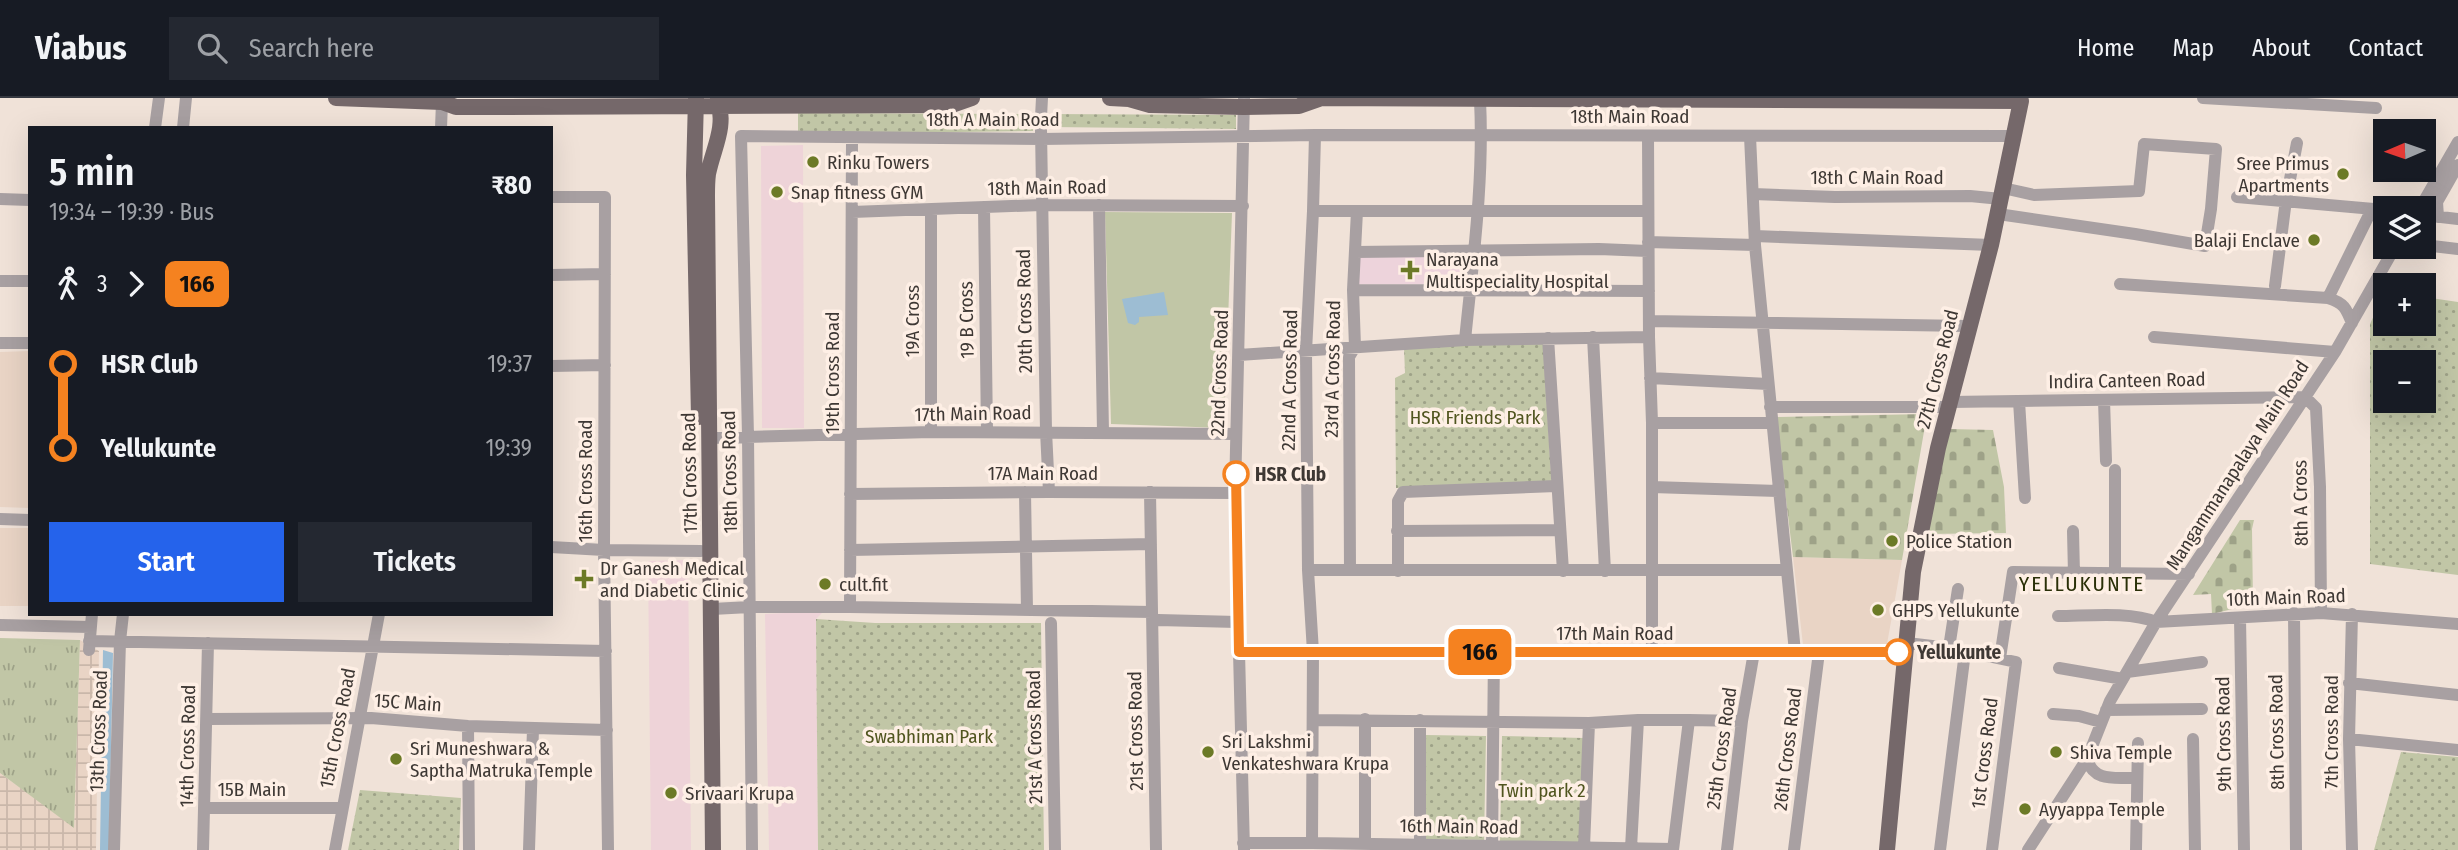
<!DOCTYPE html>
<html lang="en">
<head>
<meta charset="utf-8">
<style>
	:root { --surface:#171b24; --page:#242831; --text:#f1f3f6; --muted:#9ea1a6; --line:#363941; --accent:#2563eb }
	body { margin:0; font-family:"Fira Sans Condensed",sans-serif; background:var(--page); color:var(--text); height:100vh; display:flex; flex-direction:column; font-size:26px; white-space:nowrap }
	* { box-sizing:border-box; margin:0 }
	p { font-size:23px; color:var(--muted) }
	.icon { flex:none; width:38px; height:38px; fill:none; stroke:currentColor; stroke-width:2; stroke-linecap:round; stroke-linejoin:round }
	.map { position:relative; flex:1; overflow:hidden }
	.sheet { position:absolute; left:28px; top:28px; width:525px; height:490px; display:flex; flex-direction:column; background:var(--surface); border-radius:0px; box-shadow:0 7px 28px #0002 }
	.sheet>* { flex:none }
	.badge { padding:0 14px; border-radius:10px; font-size:24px; line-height:46px }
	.needle { width:46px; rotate:268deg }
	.buttons { position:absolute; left:2373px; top:21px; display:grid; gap:14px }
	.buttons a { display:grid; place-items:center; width:63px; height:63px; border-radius:0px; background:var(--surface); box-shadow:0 7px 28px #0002; font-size:35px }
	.map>.badge { position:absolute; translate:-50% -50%; box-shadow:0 0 0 4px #fff }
	.legs { display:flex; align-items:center; gap:10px; height:77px; padding:0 21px; font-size:23px }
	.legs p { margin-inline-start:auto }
	.headline { display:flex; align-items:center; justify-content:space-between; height:119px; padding:0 21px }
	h1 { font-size:38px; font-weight:600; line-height:52px }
	.action { display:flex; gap:14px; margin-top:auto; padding:14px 21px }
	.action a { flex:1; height:80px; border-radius:0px; background:var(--accent); color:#fff; font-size:28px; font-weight:600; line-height:80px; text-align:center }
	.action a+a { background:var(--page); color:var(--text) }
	ul { padding:0 21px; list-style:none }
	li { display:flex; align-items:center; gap:24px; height:84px; font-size:26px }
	li i { display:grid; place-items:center; width:10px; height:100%; margin:0 9px; background:currentColor }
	li i::after { content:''; width:18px; height:18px; margin:-9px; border:5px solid; border-radius:50%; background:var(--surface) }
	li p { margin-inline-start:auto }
	li:first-child i { background:linear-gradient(#0000 50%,currentColor 0) }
	li:last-child i { background:linear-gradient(currentColor 50%,#0000 0) }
	header { display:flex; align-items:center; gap:42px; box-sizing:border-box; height:98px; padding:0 35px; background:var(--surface); border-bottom:2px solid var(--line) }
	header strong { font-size:33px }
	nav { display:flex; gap:38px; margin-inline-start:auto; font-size:24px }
	.search { width:490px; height:63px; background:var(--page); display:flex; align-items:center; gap:18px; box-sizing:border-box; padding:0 24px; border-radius:0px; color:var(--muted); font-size:26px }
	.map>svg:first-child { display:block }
</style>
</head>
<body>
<header>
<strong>Viabus</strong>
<div class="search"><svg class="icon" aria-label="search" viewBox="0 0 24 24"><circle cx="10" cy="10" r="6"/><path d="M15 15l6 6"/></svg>Search here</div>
<nav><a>Home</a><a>Map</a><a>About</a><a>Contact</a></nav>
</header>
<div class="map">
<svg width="2458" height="752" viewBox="0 0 2458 752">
	<defs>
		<pattern id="industrial-grid" width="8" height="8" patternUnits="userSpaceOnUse" patternTransform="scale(1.75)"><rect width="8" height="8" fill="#e9d4c5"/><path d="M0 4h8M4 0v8" fill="none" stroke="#c9b7aa"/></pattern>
		<pattern id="grass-tufts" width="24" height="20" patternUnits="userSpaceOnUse" patternTransform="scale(1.75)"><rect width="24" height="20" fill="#c1c6a6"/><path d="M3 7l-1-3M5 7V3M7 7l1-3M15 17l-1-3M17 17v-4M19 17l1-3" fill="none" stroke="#9ea288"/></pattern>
		<pattern id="cemetery-stones" width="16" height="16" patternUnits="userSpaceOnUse" patternTransform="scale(1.75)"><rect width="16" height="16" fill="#c1c6a6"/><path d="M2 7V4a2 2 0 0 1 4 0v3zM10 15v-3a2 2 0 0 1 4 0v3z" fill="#9ea288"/></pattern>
		<pattern id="park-dots" width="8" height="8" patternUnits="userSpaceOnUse" patternTransform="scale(1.75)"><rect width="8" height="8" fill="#c1c6a6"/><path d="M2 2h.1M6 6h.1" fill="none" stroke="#9ea288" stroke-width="1.8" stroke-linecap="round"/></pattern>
	</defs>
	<rect width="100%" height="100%" fill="#f0e2d8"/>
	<!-- commercial -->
	<path fill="#eed3d8" d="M803 47 804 330H762L761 48Z
		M688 462 691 752H651L648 463Z
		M824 513 816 521 818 752H769L765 516Z"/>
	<!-- industrial -->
	<path fill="url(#industrial-grid)" d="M80 542 99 553 96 752H0V675L74 729Z"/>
	<!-- built -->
	<path fill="#e9d4c5" d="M30 253V410L0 409V254Z
		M0 430H30V508H0Z
		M1793 459 1902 462 1887 546 1803 547Z"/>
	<!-- medical -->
	<path fill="#edd3db" d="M1358 158H1461V186H1358Z"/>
	<!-- grass -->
	<path fill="url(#grass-tufts)" d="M0 540 80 542 74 730 0 675Z"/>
	<!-- cemetery -->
	<path fill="url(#cemetery-stones)" d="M1927 316 1902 462 1793 459 1776 319Z
		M1949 331 1993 332 2004 389 2006 435 1926 436Z
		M2240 422H2254L2252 431 2253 506 2212 516 2211 496 2193 497Z"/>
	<!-- park -->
	<path fill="url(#park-dots)" fill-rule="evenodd" d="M798 15 1033 16V33L798 36Z
		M1049 16 1236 17V31L1049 29Z
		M2385 194V226H2424V199L2458 204V477L2370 466V226ZM2385 264H2424V303H2385Z
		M1543 244 1552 392 1396 390 1395 280 1405 275 1404 250Z
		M816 521 875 525H1041L1044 752H818Z
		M1426 637 1486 638 1484 742 1424 741Z
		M1502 638 1584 640 1582 745 1500 744Z
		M2401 654 2458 659V752H2374Z
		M360 692 461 700 459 752H348Z"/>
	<!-- pitch -->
	<path fill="#c1c6a6" d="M1105 114 1232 115 1224 330 1111 326Z"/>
	<!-- water -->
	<path fill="#9dbdd3" d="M1164 194 1168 217 1139 219V224L1135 227 1128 225 1122 201Z
		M103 552 113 555 109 752H100Z"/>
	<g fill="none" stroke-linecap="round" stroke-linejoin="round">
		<!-- minor -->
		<path stroke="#a8a0a2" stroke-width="12" d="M2203 0 2376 10
			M1041 19 1042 0
			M155 30 159 0
			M183 30 186 0
			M441 30 442 4
			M1041 32 1046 333 1049 394
			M1315 37 1313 113H1647
			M1648 38 1649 239 1652 325V553
			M1750 38 1755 147 1795 554
			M1753 96 1835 99 1970 98 2001 101
			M551 99H605L604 452 608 752
			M2237 99 2385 112
			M0 101 30 102
			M1099 107 1103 334
			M984 109 987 334
			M2420 110 2458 44
			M852 114 1041 107 1243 108
			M1998 116 2135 136 2205 148 2211 111 2216 51 2144 46 2139 93 2034 97 2003 90
			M2424 117 2458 121
			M2438 119 2437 104 2458 67
			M1755 138 1991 147
			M1648 144 1755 147
			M2424 147 2458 151
			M1355 154 1599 151 1648 153
			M551 177 605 176
			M0 183H30
			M2120 186 2328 200C2344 205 2346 210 2352 225
			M2275 188 2286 102 2297 45
			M1353 192 1649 193
			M2328 200 2372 111
			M1649 223 1968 228
			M1593 239 1605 473
			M2154 239 2335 254
			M1548 240 1563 473
			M1465 242C1473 162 1484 82 1480 2
			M0 245H30
			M1239 257 1465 242 1649 239
			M551 268 605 267
			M1650 280 1768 286
			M2104 302 2106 363
			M2019 303 2025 400
			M1951 304 2305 299 2316 310 2320 389 2321 515
			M1770 309H1949
			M1652 325H1772
			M931 334V112
			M710 340 931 334 1236 336
			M2115 372V476
			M1652 389 1778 393
			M1025 394 1027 512
			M1150 394 1156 752
			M850 396 1049 394 1235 395
			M0 421 30 422
			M1397 433 1560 432
			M2073 433 2074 476
			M551 449 604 452 701 453
			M850 452 1151 446
			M1308 472H1786
			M1350 472 1349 259 1355 249 1353 192 1357 113
			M1398 473V403L1403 394 1556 388
			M850 509 852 41
			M712 511 750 509H850L1152 514
			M2294 515 2296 752
			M2352 516 2349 641 2352 752
			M2058 518C2086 518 2130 513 2156 524L2321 515 2458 526
			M2240 520 2244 752
			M1158 522 1237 524
			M1051 525 1055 752
			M0 527 90 529
			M89 543 606 553
			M1907 545 1949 550 2016 564 1992 752
			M1949 550 1958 491
			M89 552 92 516
			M1239 554H1906
			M2000 560 2013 474 2189 476
			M2059 570 2123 581
			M2127 574 2202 564
			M2349 585 2458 597
			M2106 612 2202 611
			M2053 616 2079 618 2101 624
			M207 621 371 620 468 628 607 632
			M1365 621V746
			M1313 622 1589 625 1638 622H1689L1673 752
			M1689 622 1742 623
			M468 628 469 752
			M2193 641 2195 752
			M2349 641 2458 652
			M2087 661C2094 685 2116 679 2136 680
			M205 710H342
			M1243 745H1312L1673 751
			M1312 745 1313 554 1308 472 1306 254 1313 113
			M1420 746V622
			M1584 749 1589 625
			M1631 750 1638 622
			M114 752 120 543 123 516
			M203 752 208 545
			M335 752 379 516
			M529 752 533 631
			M752 752 748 338 741 38 1041 41 1315 37 2015 38
			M1244 752 1235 395 1244 0
			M1492 752 1494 554
			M1727 752 1742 623 1754 554
			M1794 752 1819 554
			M1940 752 1965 554
			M2028 752 2087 661 2110 603 2156 524 2335 254 2395 149
			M2136 752 2138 645"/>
		<!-- major -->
		<path stroke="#75686a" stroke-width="16" d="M336 0 442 4 456 9H485L952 7 972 0
			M696 0 694 77 699 319
			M1110 0 1129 1 1150 7 1244 9 1299 8 1319 1
			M1315 0 2021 3 1991 147 1938 350 1913 474 1887 752
			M713 752 707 98C707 91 707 83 708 76 714 47 726 32 718 0"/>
	</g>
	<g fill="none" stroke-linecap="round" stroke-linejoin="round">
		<defs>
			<path id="line-1" d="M1236 376 1239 554H1898"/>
		</defs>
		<!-- line-1 casing -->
		<use href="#line-1" stroke="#fff" stroke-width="16"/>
		<!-- line-1 -->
		<use href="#line-1" stroke="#f58220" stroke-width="10"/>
	</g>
	<!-- markers -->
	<g fill="#6c7a26" stroke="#feefe5" stroke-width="2.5">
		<circle cx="813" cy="64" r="7"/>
		<circle cx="2343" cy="76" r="7"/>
		<circle cx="777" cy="94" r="7"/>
		<circle cx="2314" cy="142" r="7"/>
		<path d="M1406.5 161.5h7v7h7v7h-7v7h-7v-7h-7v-7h7z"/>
		<circle cx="1892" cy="443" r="7"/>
		<path d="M580.5 470.5h7v7h7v7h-7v7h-7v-7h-7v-7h7z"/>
		<circle cx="825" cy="486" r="7"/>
		<circle cx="1878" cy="512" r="7"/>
		<circle cx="1208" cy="654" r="7"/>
		<circle cx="2056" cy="654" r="7"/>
		<circle cx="396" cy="661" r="7"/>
		<circle cx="671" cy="695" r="7"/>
		<circle cx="2025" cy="711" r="7"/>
	</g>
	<g fill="#fff" stroke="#f58220" stroke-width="3.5">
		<circle cx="1236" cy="376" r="12"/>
		<circle cx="1898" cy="554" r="12"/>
	</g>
	<g text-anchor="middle" stroke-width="7" stroke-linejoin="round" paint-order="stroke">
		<!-- street labels -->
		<g font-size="19" fill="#3e3834" stroke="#feefe5">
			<text x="1630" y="25">18th Main Road</text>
			<text x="993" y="28">18th A Main Road</text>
			<text x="1877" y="86">18th C Main Road</text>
			<text transform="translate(1047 89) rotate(-1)" y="7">18th Main Road</text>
			<text transform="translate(1024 213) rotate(-91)" y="7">20th Cross Road</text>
			<text transform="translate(966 222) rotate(-91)" y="7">19 B Cross</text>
			<text transform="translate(912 223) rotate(-90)" y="7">19A Cross</text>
			<text transform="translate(1332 271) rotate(-89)" y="7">23rd A Cross Road</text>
			<text transform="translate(1937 271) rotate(-76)" y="7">27th Cross Road</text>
			<text transform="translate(832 275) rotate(-90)" y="7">19th Cross Road</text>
			<text transform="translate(1219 275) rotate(-88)" y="7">22nd Cross Road</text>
			<text transform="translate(1289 282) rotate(-89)" y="7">22nd A Cross Road</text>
			<text transform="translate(2127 282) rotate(-1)" y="7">Indira Canteen Road</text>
			<text transform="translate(973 315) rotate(-1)" y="7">17th Main Road</text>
			<text transform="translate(2237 367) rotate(-57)" y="7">Mangammanapalaya Main Road</text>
			<text transform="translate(729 374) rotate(-91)" y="7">18th Cross Road</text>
			<text transform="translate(689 375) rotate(-91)" y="7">17th Cross Road</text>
			<text x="1043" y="382">17A Main Road</text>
			<text transform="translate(585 383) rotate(-90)" y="7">16th Cross Road</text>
			<text transform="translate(2300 405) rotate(-91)" y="7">8th A Cross</text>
			<text transform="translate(2286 499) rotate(-2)" y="7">10th Main Road</text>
			<text x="1615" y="542">17th Main Road</text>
			<text transform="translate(408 604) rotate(4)" y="7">15C Main</text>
			<text transform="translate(337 630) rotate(-79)" y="7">15th Cross Road</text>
			<text transform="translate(98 633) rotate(-88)" y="7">13th Cross Road</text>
			<text transform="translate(1135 633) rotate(-91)" y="7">21st Cross Road</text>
			<text transform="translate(2276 634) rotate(-91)" y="7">8th Cross Road</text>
			<text transform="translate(2331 634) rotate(-90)" y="7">7th Cross Road</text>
			<text transform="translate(2223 636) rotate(-91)" y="7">9th Cross Road</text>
			<text transform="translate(1034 639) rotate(-91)" y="7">21st A Cross Road</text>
			<text transform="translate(187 648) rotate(-89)" y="7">14th Cross Road</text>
			<text transform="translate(1721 650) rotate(-82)" y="7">25th Cross Road</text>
			<text transform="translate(1787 651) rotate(-83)" y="7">26th Cross Road</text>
			<text transform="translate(1984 655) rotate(-83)" y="7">1st Cross Road</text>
			<text x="252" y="698">15B Main</text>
			<text transform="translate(1459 728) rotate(1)" y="7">16th Main Road</text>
		</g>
		<!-- poi labels -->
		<g font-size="19" fill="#3e3834" stroke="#feefe5" text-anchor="start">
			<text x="827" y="71">Rinku Towers</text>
			<text x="2329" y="72" text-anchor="end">Sree Primus<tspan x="2329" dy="22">Apartments</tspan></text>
			<text x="791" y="101">Snap fitness GYM</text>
			<text x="2300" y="149" text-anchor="end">Balaji Enclave</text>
			<text x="1426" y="168">Narayana<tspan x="1426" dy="22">Multispeciality Hospital</tspan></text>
			<text x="1906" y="450">Police Station</text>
			<text x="600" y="477">Dr Ganesh Medical<tspan x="600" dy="22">and Diabetic Clinic</tspan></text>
			<text x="839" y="493">cult.fit</text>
			<text x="1892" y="519">GHPS Yellukunte</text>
			<text x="1222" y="650">Sri Lakshmi<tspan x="1222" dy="22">Venkateshwara Krupa</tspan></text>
			<text x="410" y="657">Sri Muneshwara &amp;<tspan x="410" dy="22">Saptha Matruka Temple</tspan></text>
			<text x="2070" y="661">Shiva Temple</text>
			<text x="685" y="702">Srivaari Krupa</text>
			<text x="2039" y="718">Ayyappa Temple</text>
		</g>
		<!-- park labels -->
		<g font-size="19" fill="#50551f" stroke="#feefe5">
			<text x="1475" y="326">HSR Friends Park</text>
			<text x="929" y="645">Swabhiman Park</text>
			<text x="1542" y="699">Twin park 2</text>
		</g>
		<!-- stop labels -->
		<g font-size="19" font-weight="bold" fill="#3e3834" stroke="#feefe5" text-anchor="start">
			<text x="1255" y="383">HSR Club</text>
			<text x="1917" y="561">Yellukunte</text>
		</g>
		<!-- neighbourhood labels -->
		<g font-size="21" letter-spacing="2" fill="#2a3008" stroke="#feefe5">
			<text x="2082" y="493">YELLUKUNTE</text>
		</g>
	</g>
</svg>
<div class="buttons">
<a><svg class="needle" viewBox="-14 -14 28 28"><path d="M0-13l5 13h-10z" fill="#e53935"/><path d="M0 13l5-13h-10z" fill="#9ea1a6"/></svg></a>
<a><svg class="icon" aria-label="layers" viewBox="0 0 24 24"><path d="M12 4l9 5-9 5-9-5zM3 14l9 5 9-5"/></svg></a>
<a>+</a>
<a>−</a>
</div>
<b class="badge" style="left:1480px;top:554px;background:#f58220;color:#111">166</b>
<section class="sheet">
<div class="headline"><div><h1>5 min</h1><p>19:34 – 19:39 · Bus</p></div><b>₹80</b></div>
<div class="legs"><svg class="icon" aria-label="walk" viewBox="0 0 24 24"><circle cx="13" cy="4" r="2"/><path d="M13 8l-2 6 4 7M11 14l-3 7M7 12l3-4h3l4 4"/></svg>3<svg class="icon" aria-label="forward" viewBox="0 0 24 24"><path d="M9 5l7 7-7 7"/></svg><b class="badge" style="background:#f58220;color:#111">166</b></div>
<ul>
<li><i style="color:#f58220"></i><b>HSR Club</b><p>19:37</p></li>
<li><i style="color:#f58220"></i><b>Yellukunte</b><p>19:39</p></li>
</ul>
<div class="action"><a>Start</a><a>Tickets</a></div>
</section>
</div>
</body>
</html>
